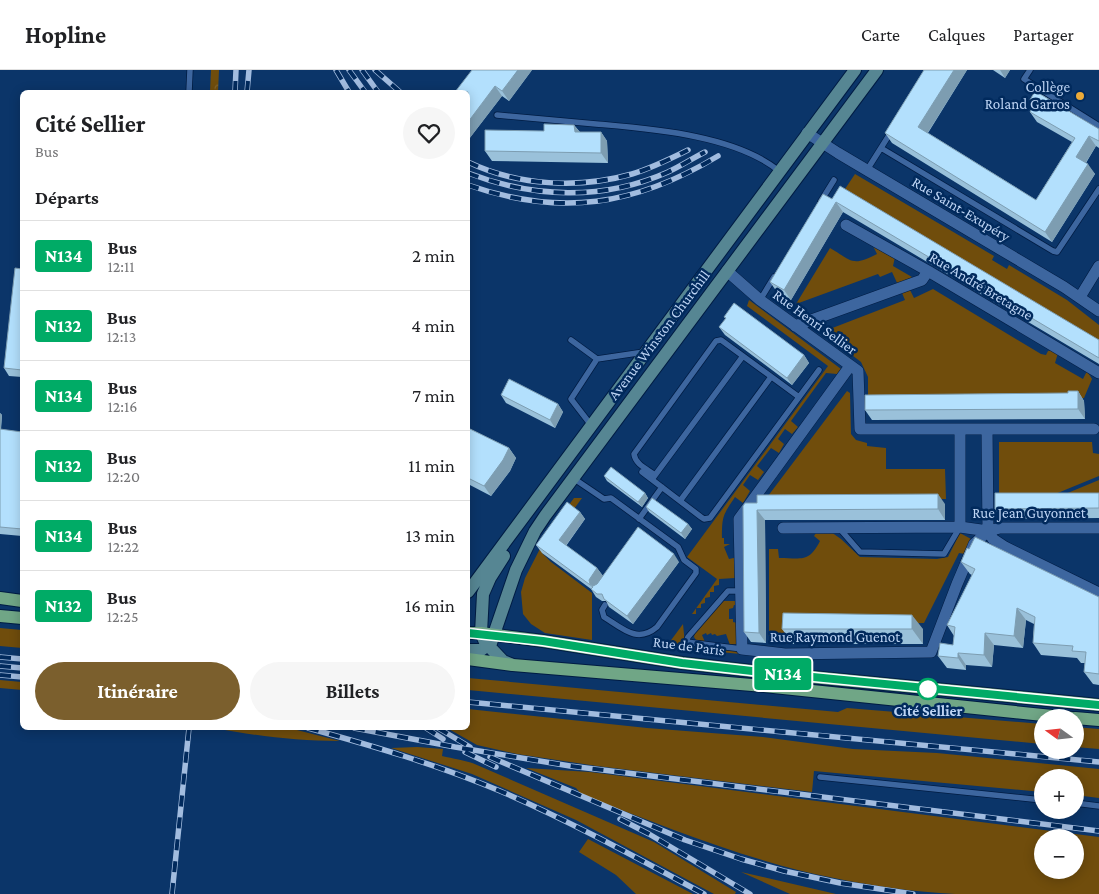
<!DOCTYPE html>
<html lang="fr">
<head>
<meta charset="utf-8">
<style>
	:root { --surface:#fff; --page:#f6f6f6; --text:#202124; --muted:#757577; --line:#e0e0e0; --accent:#7b5f2d }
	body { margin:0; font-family:"Crimson Pro",serif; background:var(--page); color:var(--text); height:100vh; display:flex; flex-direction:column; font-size:19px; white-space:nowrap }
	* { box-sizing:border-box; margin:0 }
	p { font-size:16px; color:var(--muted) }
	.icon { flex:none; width:28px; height:28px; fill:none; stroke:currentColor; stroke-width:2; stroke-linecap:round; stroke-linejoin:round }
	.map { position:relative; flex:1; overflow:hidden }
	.drawer { position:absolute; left:20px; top:20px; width:450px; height:640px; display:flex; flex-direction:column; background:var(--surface); border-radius:8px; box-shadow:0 2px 12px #0003 }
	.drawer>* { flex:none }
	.badge { padding:0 10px; border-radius:4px; font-size:18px; line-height:32px }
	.needle { width:32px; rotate:285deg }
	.controls { position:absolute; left:1034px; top:639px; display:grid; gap:10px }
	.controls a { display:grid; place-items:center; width:50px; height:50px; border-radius:50%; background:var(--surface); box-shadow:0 2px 12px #0003; font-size:25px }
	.map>.badge { position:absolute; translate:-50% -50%; box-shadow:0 0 0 2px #fff }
	h2 { padding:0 15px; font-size:19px; line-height:45px }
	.round { display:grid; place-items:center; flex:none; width:52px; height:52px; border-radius:26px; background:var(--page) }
	.head { display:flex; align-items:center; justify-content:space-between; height:85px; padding:0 15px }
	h1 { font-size:24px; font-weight:700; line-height:38px }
	.action { display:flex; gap:10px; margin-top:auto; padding:10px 15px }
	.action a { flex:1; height:58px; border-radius:30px; background:var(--accent); color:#fff; font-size:20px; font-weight:700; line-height:58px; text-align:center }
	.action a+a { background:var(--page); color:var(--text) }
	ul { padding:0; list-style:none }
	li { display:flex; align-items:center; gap:15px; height:70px; padding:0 15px; border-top:1px solid var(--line) }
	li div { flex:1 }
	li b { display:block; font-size:19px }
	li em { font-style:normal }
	li .badge { min-width:55px; font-weight:700; text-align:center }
	header { display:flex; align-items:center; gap:30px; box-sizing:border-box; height:70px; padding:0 25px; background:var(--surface); border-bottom:1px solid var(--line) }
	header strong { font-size:24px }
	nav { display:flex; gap:28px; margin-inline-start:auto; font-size:18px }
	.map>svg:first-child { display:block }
</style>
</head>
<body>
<header>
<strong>Hopline</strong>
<nav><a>Carte</a><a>Calques</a><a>Partager</a></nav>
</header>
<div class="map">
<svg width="1099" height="824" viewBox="0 0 1099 824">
	<defs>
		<pattern id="forest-crowns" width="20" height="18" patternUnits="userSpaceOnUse" patternTransform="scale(1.25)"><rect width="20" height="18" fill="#704d0c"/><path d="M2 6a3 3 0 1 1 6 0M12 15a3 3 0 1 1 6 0" fill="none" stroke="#826630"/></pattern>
	</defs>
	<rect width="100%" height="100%" fill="#0b3569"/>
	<!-- grass -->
	<path fill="#704d0c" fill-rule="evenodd" d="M855 104 994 186 992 190 1007 199 1009 195 1067 230 1099 255V271L845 119Z
		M873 176 895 187 893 196 912 207 911 209 898 215 892 202 880 207 878 204 796 234 830 178C852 191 852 197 877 184Z
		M933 219 1041 284 1046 285 1048 281 1054 280 1058 283 1055 293 1083 309 1087 301 1092 309 1084 328 868 329V307L861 292 822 262 905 230 902 223 910 220 914 228Z
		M749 230 841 299 837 304 826 303 791 351 798 357 792 364 785 359 778 369 784 374 779 383 771 378 757 396 764 402 758 410 750 405 743 415 750 421 743 433 735 427C723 445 722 446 722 468H724V474H730L724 477 729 489 738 487 736 519 735 508 719 509V515L714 516V522H710V527L705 528V533L701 534V538H696V544H692L717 509 687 487 828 296 747 236Z
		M847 321 850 323 851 364 856 370 867 373V376L886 378V399H945L946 429 765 430Z
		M999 372H1092L1093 383 1099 384V406L1043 429H999Z
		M1099 410V429L1058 427Z
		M574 428H582L542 483 551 492 592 523V570L545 563 531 554 523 544 521 522 525 508 547 465Z
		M831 462 841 469 860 487 937 489 948 487 960 463 971 469 965 484 959 483 924 553 790 555 789 574H769V479H778L779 488C801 488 809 493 820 471L814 466 816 463Z
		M722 531H735L738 535H734L733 538 729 539V549H733V552L737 553 736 574 730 575 726 564 717 566 715 564 712 565 711 563 707 565 706 563 702 565 705 572 696 570 694 567 695 563Z
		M683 554 685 574 689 577 739 581 741 584 666 577Z
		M0 558 22 560V578L0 576Z
		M468 608 838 642 847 638 1042 654V674L468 620Z
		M0 610 22 612V620L0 618Z
		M468 639 647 658 763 667 853 679 937 683 1099 699V728L1075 725V708H1042V722L814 701 812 722 597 696 517 684 477 675 447 658H468Z
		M1075 657 1099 659V679L1075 677Z
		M214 658H289L340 671C295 671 258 666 214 658Z
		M417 677 443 679 442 686C454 689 466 690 477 695L654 772 736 822 735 824H714L576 750 472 704 391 678Z
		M526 698 590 702 1099 767V824C1051 824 1003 824 955 824 915 822 873 816 834 808 747 791 665 756 582 725L576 718ZM1042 768H1075V800H1042Z
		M588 769 693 824H636L616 805 579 782Z
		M741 802 836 824H790Z"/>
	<!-- forest -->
	<path fill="url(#forest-crowns)" d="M211 0H219L218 22H210Z"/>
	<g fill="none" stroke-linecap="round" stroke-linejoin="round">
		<defs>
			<path id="lane" d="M1030 0 1024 9 1099 56
				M189 22 190 0
				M497 45C530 48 563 51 596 54 652 59 735 65 779 101
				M881 78 1053 181 1057 182 1099 119
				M867 100 891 62
				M821 131 834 110
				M760 230 774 207
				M571 270 597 289
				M591 355 571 329 597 289 644 282
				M642 402 701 447 704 449 710 448 819 300
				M655 405C647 399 635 394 634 384L716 271 721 270 799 327
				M573 408 604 429 611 428 678 477 684 490 696 499V503L657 557C637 574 622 558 604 547L602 540 605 535
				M653 408 743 286
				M680 431 771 307
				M639 449 662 417
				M840 459 860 482 944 484 960 457
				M741 521H728L688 567 686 572 742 579
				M820 707 1042 730
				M1075 733 1099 736"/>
			<path id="street" d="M807 63 838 83 1064 217 1099 241
				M846 155 928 201 1099 303
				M727 201 760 230 858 301 860 359H1094
				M1080 227 1099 196
				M795 256 922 210 928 201
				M850 296 739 449 742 579 785 584 931 582 957 514 974 474 988 461
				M987 359 988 461 993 469 1005 477 1099 523
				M960 457V359
				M783 458 960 457 988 461 1000 458H1099"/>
			<path id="secondary" d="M504 486 490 508 483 524 481 563 485 572 503 591 513 595
				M468 522 855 0
				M468 580H481L491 573 516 500 535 461 545 446 877 0"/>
			<path id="primary" d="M0 528 22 531
				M0 546 22 548
				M468 563H481L543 571 682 593 761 602 1099 635
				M468 589 513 595 764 616 1072 648
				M1075 648 1099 650"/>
		</defs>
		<!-- lane casing -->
		<use href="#lane" stroke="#001c43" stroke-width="7"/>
		<!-- street casing -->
		<use href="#street" stroke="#001c43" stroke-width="12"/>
		<!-- secondary casing -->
		<use href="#secondary" stroke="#001c43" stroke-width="14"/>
		<!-- primary casing -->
		<use href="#primary" stroke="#001c43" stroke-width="14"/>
		<!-- lane -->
		<use href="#lane" stroke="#3d669f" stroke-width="5.5"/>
		<!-- street -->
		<use href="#street" stroke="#3d669f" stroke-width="11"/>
		<!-- secondary -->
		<use href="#secondary" stroke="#568693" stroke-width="12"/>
		<!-- primary -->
		<use href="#primary" stroke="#70a686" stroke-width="12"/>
		<defs>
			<path id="rail" d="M336 0 349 22
				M349 0 365 22
				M362 0 378 22
				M375 0 400 22
				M235 22 236 0
				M247 22 249 0
				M468 92C518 116 579 119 632 104 652 98 670 89 688 80
				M468 103C533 128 603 131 668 102 681 96 693 88 705 82
				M468 115C560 147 635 136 718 86
				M0 587 22 589
				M0 596 22 598
				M0 605 22 607
				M468 632 1099 692
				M308 658C373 676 438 695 500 721 570 751 637 788 704 824
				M354 658 455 677 570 696 1099 761
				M426 658 443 669
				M438 658 470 677
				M465 682 496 697
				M490 687 685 770 741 789 784 801 840 813 913 824
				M620 749 649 764 750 824
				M172 824 189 658"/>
		</defs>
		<!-- rail casing -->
		<use href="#rail" stroke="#a2bcdf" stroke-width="5.5"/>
		<!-- rail -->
		<use href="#rail" stroke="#012a5d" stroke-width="4" stroke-dasharray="11" stroke-linecap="butt"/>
	</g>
	<!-- wall -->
	<path fill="#9ac1da" d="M532 0 509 31 502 26 469 69 468 67V22Z
		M924 0H967L928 63 1036 130 1072 72 1037 52 1030 42 1034 35 1030 30 1099 59V78L1096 76 1086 93 1095 104 1052 172 892 73 885 63Z
		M993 0H1010L1005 8Z
		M574 55 580 62H601L607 71 608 93 492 91 485 81 544 61Z
		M823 124 1099 270V294L843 142 791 230 777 222 770 212Z
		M22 199V307L9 306 4 298Z
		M724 247 804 285 809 293 792 315 725 265 719 257 726 249Z
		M1078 321 1084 331 1085 349 872 350 865 340 1068 323Z
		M501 325 558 334 563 342 555 358 506 333Z
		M0 343 2 345 1 360 22 362V466L0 464Z
		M468 358 509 378 516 388 510 401 491 426 468 414Z
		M604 406 645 423 648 428 642 437 607 411Z
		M1099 423V448L1002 449 995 439Z
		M757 433 945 434V450H765L766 573 751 572 744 562Z
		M646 437 688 454 692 459 685 469 649 442Z
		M580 442 585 449 566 476 597 498 603 506 597 514 679 492 633 554 609 537 606 531H602L596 527 591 519 542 483 536 475Z
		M961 492 1099 527V615L1093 614 1084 602 1085 593H1081L1077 588 1041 585 1033 573 1034 554 1026 550 1023 578 994 575 992 597 966 595V600L947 598 938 586 953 575 954 566 947 555 972 505 970 504Z
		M783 543 923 559V574H793L782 559Z"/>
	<!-- shaded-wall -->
	<path fill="#7d9db1" d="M518 0H532L509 31 502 21Z
		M954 0H967L925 67 918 57Z
		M1000 0H1010L1005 8Z
		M495 16 502 26 469 69 468 66V52Z
		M574 55 581 64 575 62Z
		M601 62 607 71 608 93 601 83Z
		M1089 66 1096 76 1083 97 1076 87Z
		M1088 94 1095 104 1052 172 1045 162Z
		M836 132 843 142 791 230 784 220Z
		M804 285 809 293 792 315 787 308Z
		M1078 321 1084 331 1085 349 1078 339Z
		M558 334 563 342 555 358 550 350Z
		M0 343 2 345 0 367Z
		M509 378 516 388 510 401 491 426 484 416Z
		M645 423 648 428 642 437 638 432Z
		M938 424 945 434V450L938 439Z
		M757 440 765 450 766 573 759 563Z
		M580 442 585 449 564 478 559 470Z
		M688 454 692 459 685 469 681 463Z
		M674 484 679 492 633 554 627 546Z
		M597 498 603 506 594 518 590 514 589 510Z
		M1017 538 1026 550 1023 578 1014 566Z
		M912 545 923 559V574L912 559Z
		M985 563 994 575 992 597 984 585Z
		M958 583 966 595V600L958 588Z"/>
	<!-- building -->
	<path fill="#b3e0fd" stroke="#7d9db1" d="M472 0H518L502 21 495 16 468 52V22H455Z
		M924 0H954L918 57 1036 130 1075 68 1030 42 1035 33 1030 30 1035 21 1099 59V71L1089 66 1076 87 1088 94 1045 162 885 63Z
		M544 54 574 55 575 62H601V83L485 81V60L544 61Z
		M840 116 1099 270V288L836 132 784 220 770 212 823 124 832 129Z
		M15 198 22 199V300L4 298Z
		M734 233 804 285 787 308 719 257 726 248 724 247Z
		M509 309 558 334 550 350 501 325Z
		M1068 321H1078V339L865 340V325L1068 323Z
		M468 358 509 378 503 390 484 416 468 408Z
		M0 359 22 362V459L0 457Z
		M611 397 645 423 638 432 604 406Z
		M995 423H1099V438L995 439Z
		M938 424V439L757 440 759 563 744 562 743 436 745 433H757V425Z
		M652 428 688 454 681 463 646 437Z
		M567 432 580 442 559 470 597 498 589 510 590 514 593 516 597 514 638 457 674 484 627 546 604 529 602 524H597L591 519 593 517 536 475Z
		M975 467 1099 527V604L1084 602 1086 582 1072 581 1073 576 1033 573 1035 547 1017 538 1014 566 985 563 984 585 958 583V588L938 586 940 573 953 575 955 557 947 555 975 499 961 492 967 478 969 479Z
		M783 543 912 545V559H782Z"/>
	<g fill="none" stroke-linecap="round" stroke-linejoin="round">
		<defs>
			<path id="line" d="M468 563 543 571 682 593 761 602 1099 635"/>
		</defs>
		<!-- line casing -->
		<use href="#line" stroke="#fff" stroke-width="11"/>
		<!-- line -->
		<use href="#line" stroke="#00ab66" stroke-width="8"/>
	</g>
	<!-- markers -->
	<circle fill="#ebaa39" stroke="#012a5d" stroke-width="2" cx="1080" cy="26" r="5"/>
	<circle fill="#fff" stroke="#00ab66" stroke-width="2.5" cx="928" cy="619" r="10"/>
	<g text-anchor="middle" stroke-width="5" stroke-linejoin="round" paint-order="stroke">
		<!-- poi labels -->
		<g font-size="15" fill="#bdd4f4" stroke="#012a5d" text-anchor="end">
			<text x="1070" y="22">Collège<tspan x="1070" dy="17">Roland Garros</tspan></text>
		</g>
		<!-- street labels -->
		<g font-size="15" fill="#bdd4f4" stroke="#012a5d">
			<text transform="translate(961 139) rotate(31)" y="5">Rue Saint-Exupéry</text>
			<text transform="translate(981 216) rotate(31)" y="5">Rue André Bretagne</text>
			<text transform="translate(815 252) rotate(36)" y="5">Rue Henri Sellier</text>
			<text transform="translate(659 265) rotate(-53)" y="5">Avenue Winston Churchill</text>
			<text x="1029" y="448">Rue Jean Guyonnet</text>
			<text x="835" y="572">Rue Raymond Guenot</text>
			<text transform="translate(689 576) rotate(7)" y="5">Rue de Paris</text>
		</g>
		<!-- stop labels -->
		<g font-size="15" font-weight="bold" fill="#bdd4f4" stroke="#012a5d">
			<text x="928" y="646">Cité Sellier</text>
		</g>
	</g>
</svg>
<div class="controls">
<a><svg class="needle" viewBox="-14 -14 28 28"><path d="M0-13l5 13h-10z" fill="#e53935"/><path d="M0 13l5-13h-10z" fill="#757577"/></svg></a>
<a>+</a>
<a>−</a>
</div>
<b class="badge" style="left:783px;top:604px;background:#00ab66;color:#fff">N134</b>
<section class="drawer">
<div class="head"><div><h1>Cité Sellier</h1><p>Bus</p></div><a class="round"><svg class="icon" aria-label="heart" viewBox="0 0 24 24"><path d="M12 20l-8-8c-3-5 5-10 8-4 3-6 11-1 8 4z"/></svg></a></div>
<h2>Départs</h2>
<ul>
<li><span class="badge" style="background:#00ab66;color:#fff">N134</span><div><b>Bus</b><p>12:11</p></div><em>2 min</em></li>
<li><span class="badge" style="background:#00ab66;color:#fff">N132</span><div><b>Bus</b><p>12:13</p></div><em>4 min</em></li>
<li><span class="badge" style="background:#00ab66;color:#fff">N134</span><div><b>Bus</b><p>12:16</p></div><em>7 min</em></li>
<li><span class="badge" style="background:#00ab66;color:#fff">N132</span><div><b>Bus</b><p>12:20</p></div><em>11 min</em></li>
<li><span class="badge" style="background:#00ab66;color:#fff">N134</span><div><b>Bus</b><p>12:22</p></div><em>13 min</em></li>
<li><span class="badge" style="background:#00ab66;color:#fff">N132</span><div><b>Bus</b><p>12:25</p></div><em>16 min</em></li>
</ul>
<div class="action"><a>Itinéraire</a><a>Billets</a></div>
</section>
</div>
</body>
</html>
